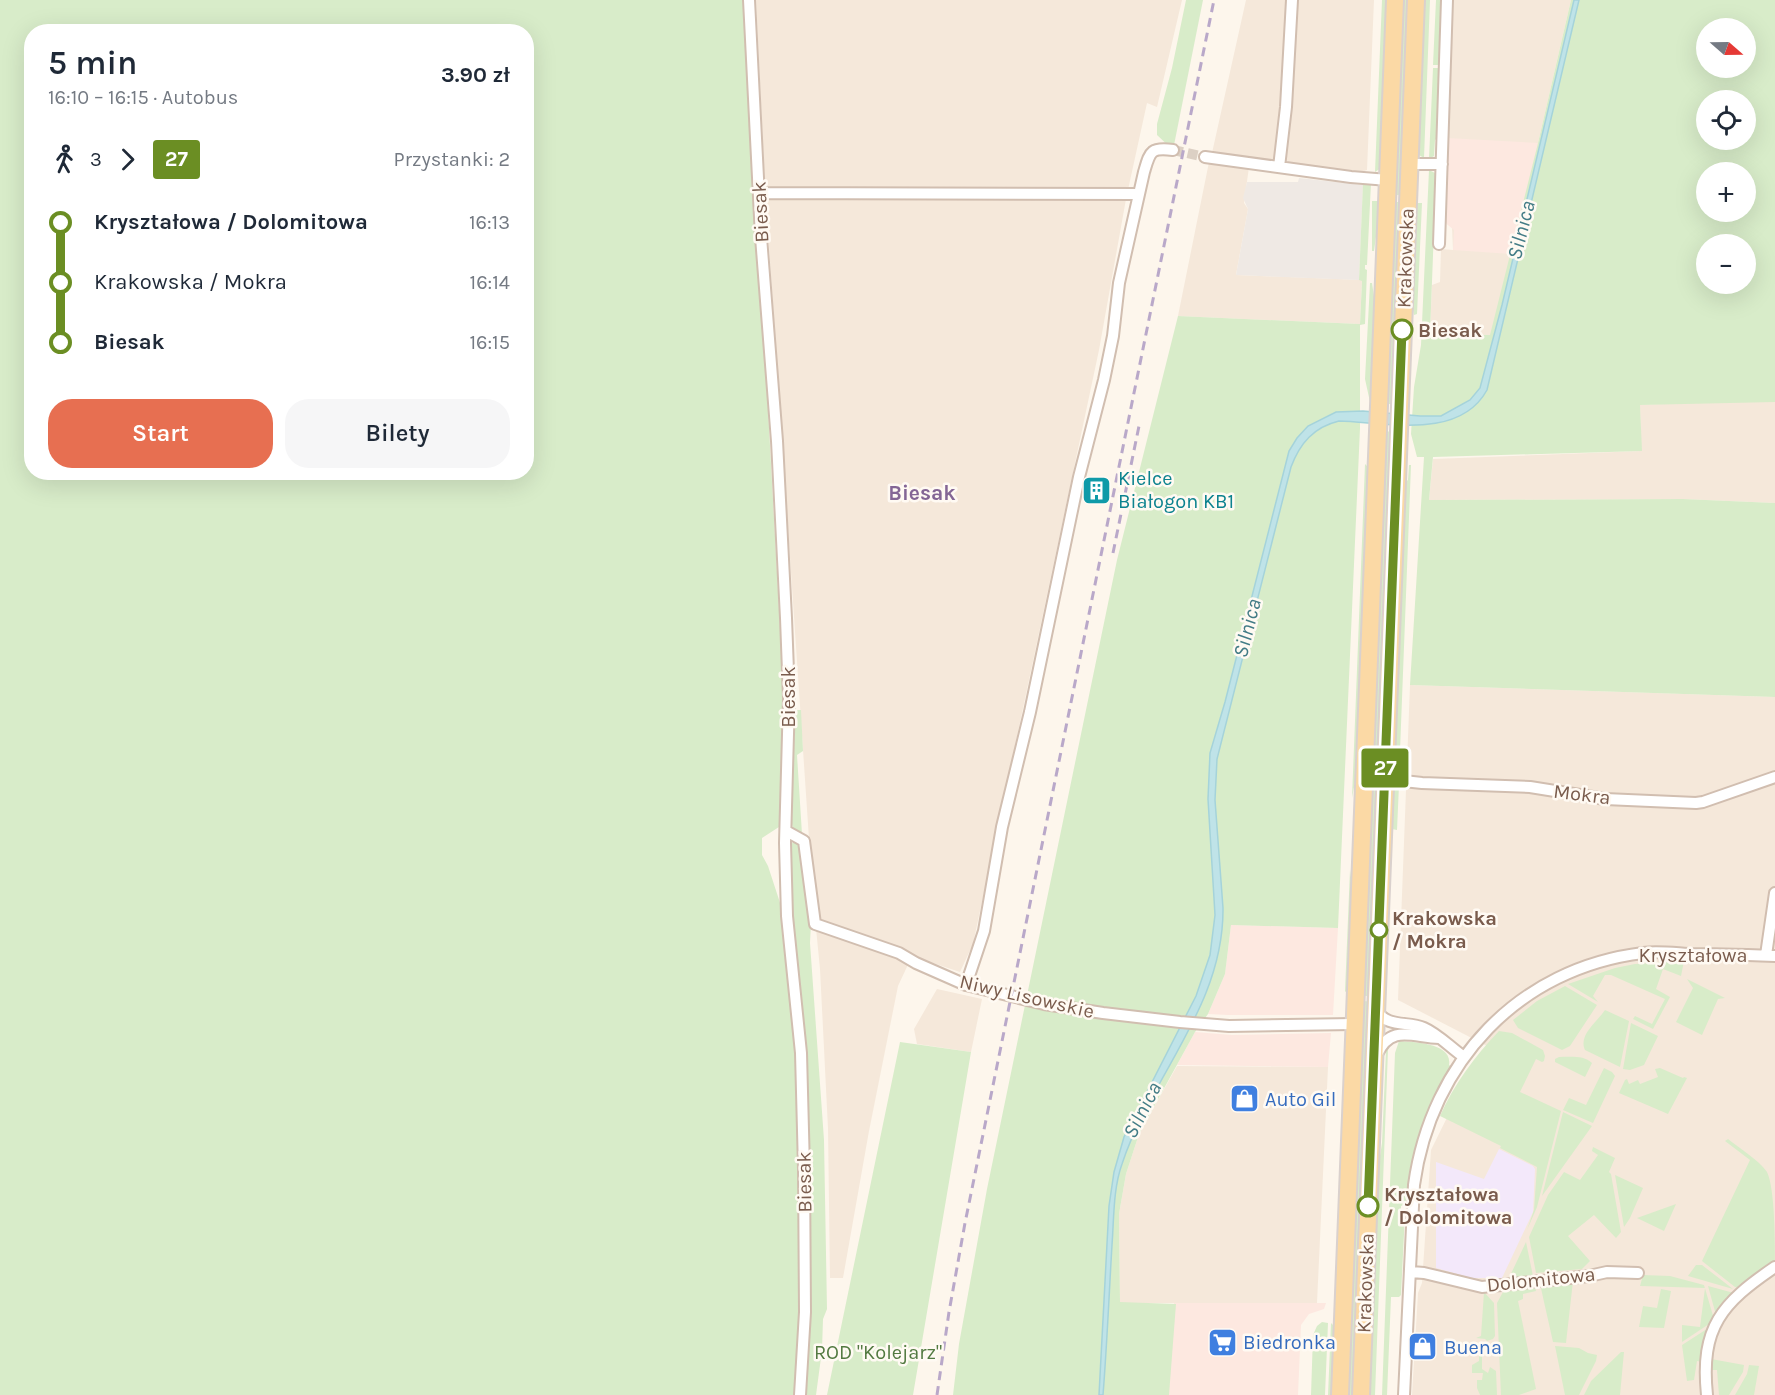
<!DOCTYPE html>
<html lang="pl">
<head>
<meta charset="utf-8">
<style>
	:root { --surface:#fff; --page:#f6f6f7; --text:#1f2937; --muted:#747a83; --accent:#e76f51 }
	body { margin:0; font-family:Karla,sans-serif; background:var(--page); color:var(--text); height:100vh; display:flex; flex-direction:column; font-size:22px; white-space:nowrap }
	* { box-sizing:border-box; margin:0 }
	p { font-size:20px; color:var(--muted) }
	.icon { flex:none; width:33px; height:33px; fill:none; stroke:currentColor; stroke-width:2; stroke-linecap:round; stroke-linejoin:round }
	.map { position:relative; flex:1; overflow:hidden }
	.details { position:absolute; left:24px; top:24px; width:510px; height:456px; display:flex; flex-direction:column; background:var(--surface); border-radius:24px; box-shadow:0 6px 24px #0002 }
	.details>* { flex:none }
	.badge { padding:0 12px; border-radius:4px; font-size:21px; line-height:39px }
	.needle { width:39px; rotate:110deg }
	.tools { position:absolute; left:1696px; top:18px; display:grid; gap:12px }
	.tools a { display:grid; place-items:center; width:60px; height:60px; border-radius:50%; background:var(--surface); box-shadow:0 6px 24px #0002; font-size:30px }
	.map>.badge { position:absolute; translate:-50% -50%; box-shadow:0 0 0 3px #fff }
	.legs { display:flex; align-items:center; gap:9px; height:66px; padding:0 24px; font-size:20px }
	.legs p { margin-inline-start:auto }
	.summary { display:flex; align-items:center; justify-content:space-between; height:102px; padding:0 24px }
	h1 { font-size:33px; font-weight:600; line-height:45px }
	.action { display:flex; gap:12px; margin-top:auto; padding:12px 24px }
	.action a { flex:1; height:69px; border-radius:24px; background:var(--accent); color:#fff; font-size:24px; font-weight:600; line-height:69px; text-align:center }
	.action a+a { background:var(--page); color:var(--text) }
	ul { padding:0 24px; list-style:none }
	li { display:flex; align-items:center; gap:21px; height:60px; font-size:22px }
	li i { display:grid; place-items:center; width:9px; height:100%; margin:0 8px; background:currentColor }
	li i::after { content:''; width:15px; height:15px; margin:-8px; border:4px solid; border-radius:50%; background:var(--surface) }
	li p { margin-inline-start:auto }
	li:first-child i { background:linear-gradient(#0000 50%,currentColor 0) }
	li:last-child i { background:linear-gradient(currentColor 50%,#0000 0) }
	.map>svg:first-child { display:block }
</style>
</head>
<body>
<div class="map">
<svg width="1775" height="1395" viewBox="0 0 1775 1395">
	<rect width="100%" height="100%" fill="#fdf6ec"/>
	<!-- residential -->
	<path fill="#f5e8da" d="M756 0H1182L1157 107 1147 103 1126 199 1099 350 973 944 960 972 912 956 898 986 869 1131 843 1278H830L828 1128 820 969 813 898 765 187Z
		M1246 0H1374L1367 170 1358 173 1212 153Z
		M1451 0H1571L1538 143 1491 335 1430 334 1432 285 1440 282 1441 249 1453 250 1452 227 1443 217Z
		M1209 162 1249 167 1244 203 1248 209 1236 275 1362 280 1360 324 1178 316Z
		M1775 399V503L1683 499 1429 500 1433 459 1641 451 1640 405Z
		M1410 685 1775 697V1395H1412L1418 1293 1422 1283 1431 1150 1472 1067 1491 1048 1398 1000Z
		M937 989 982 999 971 1052 917 1044 914 1029Z
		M1177 1066 1328 1067 1317 1303H1120L1119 1214 1126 1174 1139 1134Z"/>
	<!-- commercial -->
	<path fill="#fde8e0" d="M1447 138 1538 143 1511 254 1453 250 1454 230 1443 221Z
		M1231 925 1338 928 1333 1015H1228L1208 1014 1225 974Z
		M1195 1032 1232 1035 1331 1033 1328 1067 1177 1065Z
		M1174 1303H1326L1324 1309 1309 1314 1301 1325 1298 1395H1168Z"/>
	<!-- industrial -->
	<path fill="#efe9e4" d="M1299 178 1363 185 1359 280 1236 275 1248 209 1243 198 1247 182H1298Z"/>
	<!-- education -->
	<path fill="#f3e8fa" d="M1499 1149 1533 1166 1535 1169 1533 1212 1502 1278H1472L1436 1268V1162L1484 1179Z"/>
	<!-- green -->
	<path fill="#d8ecc9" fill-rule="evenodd" d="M0 0H743L753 193 768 409 784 701 782 825 762 838V855L768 866 783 912 796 1027 801 1312 797 1395H0ZM32 32H526V472H32Z
		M1186 0H1203L1173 150 1157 135V124L1172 68Z
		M1382 0H1389L1381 168 1375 172Z
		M1403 0H1409L1401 195H1394Z
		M1422 0H1430L1424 158 1419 155 1416 151Z
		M1436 0H1444L1442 65H1433Z
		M1571 0H1775V402L1640 405 1642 451 1433 457 1429 500 1683 499 1775 503V697L1410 685 1424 457H1417L1411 434 1414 387 1421 345 1429 170 1435 173 1436 177 1430 334 1490 335 1538 143ZM1707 28H1746V68H1707ZM1707 100H1746V140H1707ZM1707 172H1746V212H1707ZM1707 244H1746V284H1707Z
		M1433 68H1442L1439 137 1435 140 1434 156 1429 159Z
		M1363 183H1371L1367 265H1365V269L1367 270 1365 324 1360 325V428L1338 928 1231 925 1225 974 1208 1014 1195 1032 1139 1134 1126 1174 1119 1214 1120 1302 1176 1304 1169 1395H953L959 1344 987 1189 1117 560 1178 316 1360 324 1362 281 1359 280Z
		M1372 201H1381L1374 251H1372Z
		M1394 202H1401L1393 404H1386Z
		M1415 203H1422L1417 314 1414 315 1411 298Z
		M1370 283H1372L1375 303 1372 402H1370L1365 379Z
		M1385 431 1392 432 1370 996H1362Z
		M1365 464 1370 469 1359 760 1352 798Z
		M1409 465H1411L1399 777 1394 773 1403 484 1408 480Z
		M793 710H801L803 751 797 755 802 834 793 829 792 824Z
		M1399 785 1397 830 1392 829 1390 827 1391 792 1394 788Z
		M795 841 801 844 811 922 810 943 824 1140 827 1309 823 1319 822 1350 816 1395H804L807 1120 804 1025 791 906 790 845Z
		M1350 870 1353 893 1349 996 1345 991Z
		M1684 961 1681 976 1663 969 1656 989 1670 997 1653 1029 1633 1019 1635 1016 1652 1024 1665 999 1611 975H1605L1593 996 1598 1002 1568 984 1615 968 1635 964Z
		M1687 979 1725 998 1718 999 1702 1035 1676 1022 1693 988Z
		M1565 986 1597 1005 1570 1046 1562 1050 1518 1028 1513 1020 1537 1001Z
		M1366 1001 1370 1003 1354 1395H1347L1363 1002Z
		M1605 1010 1629 1021 1620 1067 1585 1050C1578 1035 1597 1022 1605 1010Z
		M1631 1023 1658 1036 1644 1065 1630 1070 1623 1069Z
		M1499 1031 1512 1033 1543 1050 1545 1056 1544 1061 1542 1062 1536 1059 1520 1092 1561 1111 1537 1207 1527 1230 1534 1210 1537 1167 1500 1148 1501 1146 1440 1116C1454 1084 1475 1056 1499 1031Z
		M1392 1041 1388 1050 1375 1395H1367L1376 1182 1382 1143 1386 1051V1048Z
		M1399 1041C1414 1042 1453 1043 1449 1065L1452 1067C1428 1107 1411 1149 1409 1196H1406V1204L1401 1206V1213L1405 1214 1401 1295 1399 1297H1391L1387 1395H1382L1395 1053Z
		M900 1042 971 1052 913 1395H827Z
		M1559 1057C1570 1057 1584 1055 1592 1063L1585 1077 1555 1062V1059Z
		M1604 1068 1612 1072 1615 1076 1593 1123 1563 1110 1569 1098 1586 1105Z
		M1660 1068 1683 1078 1684 1077 1687 1078 1668 1114 1619 1093 1625 1080 1627 1079 1629 1084 1638 1080 1640 1084 1658 1077 1655 1069Z
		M1563 1112 1592 1126 1542 1196Z
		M1728 1139C1739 1148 1759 1160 1767 1172 1775 1188 1775 1243 1775 1264L1741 1288 1735 1287 1702 1261 1750 1160 1725 1141Z
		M1593 1147 1615 1158 1609 1172 1611 1174 1621 1232 1616 1238 1594 1215 1568 1236 1590 1261 1582 1269 1536 1273 1529 1237 1548 1195 1564 1172 1580 1180 1598 1155 1592 1151Z
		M1615 1175 1643 1188 1630 1218 1624 1227Z
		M1676 1204 1664 1231 1637 1218Z
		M1526 1242 1533 1276 1508 1280Z
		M1696 1265H1702L1733 1289 1688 1276Z
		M1643 1275 1670 1276 1704 1285 1714 1319 1712 1322 1682 1342V1325L1700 1327 1705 1288 1640 1286Z
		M1573 1281 1566 1343 1553 1342 1540 1284Z
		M1708 1286 1734 1293 1716 1315Z
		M1535 1287 1536 1291 1523 1294V1299L1518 1301 1536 1389 1519 1395H1501L1497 1303 1503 1292Z
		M1661 1289 1671 1291 1664 1328 1639 1327 1643 1306 1657 1308Z
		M1484 1292 1494 1303 1495 1336 1493 1339 1487 1341 1485 1339 1476 1338 1481 1336Z
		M1322 1322 1328 1323 1325 1395H1311L1313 1335 1317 1326Z
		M1331 1323 1336 1328 1334 1395H1328Z
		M1710 1327 1702 1362 1697 1361 1694 1380 1687 1381 1682 1345Z
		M1555 1346 1579 1348 1588 1353 1597 1355 1596 1361 1579 1395H1565Z
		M1482 1347 1484 1351 1482 1353V1369L1488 1373 1490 1367 1496 1371 1497 1395H1480L1477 1388V1380H1482L1483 1373H1472V1365L1479 1361V1351L1476 1349Z
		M1621 1352H1624L1620 1395H1584L1591 1381Z
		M1711 1359 1744 1365 1743 1372 1729 1395H1719L1717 1370H1712L1709 1368Z
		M1749 1365 1759 1366 1754 1395H1735L1747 1374Z"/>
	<!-- water -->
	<path fill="#bfe3e8" stroke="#a5d3da" stroke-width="1.5" d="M1574 0H1579L1487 390C1459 441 1385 422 1339 421 1314 427 1300 443 1291 467L1217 759 1215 800 1223 908C1224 1006 1151 1076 1122 1164 1113 1189 1114 1219 1112 1245 1109 1295 1107 1345 1103 1395H1099L1109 1206 1114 1172 1124 1137 1196 996 1210 955 1215 915 1208 799 1210 753 1225 702 1289 451 1297 438 1308 426 1336 412 1363 411 1420 416H1441L1470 400 1480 388 1502 305Z"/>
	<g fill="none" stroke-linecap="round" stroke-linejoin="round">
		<!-- minor-tunnel -->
		<path stroke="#dcd0c4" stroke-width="10" stroke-dasharray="10 5" stroke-linecap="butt" d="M1173 150 1205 157"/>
		<defs>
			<path id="minor" d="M749 0 761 237 777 441 786 618 789 698 785 843 787 916 801 1053 804 1169 805 1312 800 1395
				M1205 157 1351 177 1388 180
				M1409 164H1442
				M1279 167 1286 107 1292 0
				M759 193 1139 194
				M1439 244 1447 0
				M1385 779 1422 783 1530 787 1605 799 1696 803 1703 802 1775 777
				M786 831 804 841 815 924 899 953 916 963 966 985 1044 1004 1103 1013 1180 1022 1229 1026 1354 1024
				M1766 955 1775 893
				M966 985 984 931 1002 827 1030 712 1079 477 1104 380 1113 336 1119 283 1144 172C1150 152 1150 147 1173 150
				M1376 1010C1387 1028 1407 1021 1424 1028 1438 1034 1451 1048 1464 1057
				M1377 1054C1391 1024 1412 1037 1439 1038
				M1411 1272 1424 1273 1482 1287 1589 1276 1607 1272 1638 1273
				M1404 1395 1414 1185C1431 1062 1519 968 1643 953 1657 951 1673 953 1688 954 1717 954 1746 955 1775 956
				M1707 1395C1700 1327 1722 1303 1775 1267"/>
			<path id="primary" d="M1340 1395 1395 0
				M1361 1395 1416 0"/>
		</defs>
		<!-- minor casing -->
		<use href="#minor" stroke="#d1beb0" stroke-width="14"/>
		<!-- primary casing -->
		<use href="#primary" stroke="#dad1cd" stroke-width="20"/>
		<!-- minor -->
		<use href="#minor" stroke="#fff" stroke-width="10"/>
		<!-- primary -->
		<use href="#primary" stroke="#fbd9a5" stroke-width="16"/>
		<!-- rail -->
		<path stroke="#b9a8c9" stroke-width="3" stroke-dasharray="9 6" stroke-linecap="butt" d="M1113 553 1139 426
			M937 1395 949 1312 965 1223 1214 0"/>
	</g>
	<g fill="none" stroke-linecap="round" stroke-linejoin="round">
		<defs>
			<path id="line-1" d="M1368 1206 1402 330"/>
		</defs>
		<!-- line-1 casing -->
		<use href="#line-1" stroke="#fff" stroke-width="14"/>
		<!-- line-1 -->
		<use href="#line-1" stroke="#6b8e23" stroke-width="9"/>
	</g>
	<!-- icons -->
	<defs>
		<symbol id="building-square" viewBox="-11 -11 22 22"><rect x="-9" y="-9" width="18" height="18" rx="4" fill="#0f9aa8" stroke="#fffaf3"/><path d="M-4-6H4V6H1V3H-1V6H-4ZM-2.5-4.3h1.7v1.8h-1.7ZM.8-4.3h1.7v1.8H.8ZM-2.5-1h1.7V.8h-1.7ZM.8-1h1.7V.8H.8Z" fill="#fff"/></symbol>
		<symbol id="shop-square" viewBox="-11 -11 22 22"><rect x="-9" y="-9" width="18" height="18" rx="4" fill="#3f7fe0" stroke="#fffaf3"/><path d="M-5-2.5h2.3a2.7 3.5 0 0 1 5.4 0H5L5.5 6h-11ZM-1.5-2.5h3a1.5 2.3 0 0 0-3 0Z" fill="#fff"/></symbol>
		<symbol id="supermarket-square" viewBox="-11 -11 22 22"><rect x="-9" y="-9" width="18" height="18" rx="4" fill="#3f7fe0" stroke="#fffaf3"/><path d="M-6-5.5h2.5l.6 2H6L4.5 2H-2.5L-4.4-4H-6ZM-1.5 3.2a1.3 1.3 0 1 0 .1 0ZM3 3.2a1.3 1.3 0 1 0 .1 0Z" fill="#fff"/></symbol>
	</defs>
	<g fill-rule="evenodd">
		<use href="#building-square" x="1080" y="474" width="33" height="33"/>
		<use href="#shop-square" x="1228" y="1082" width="33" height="33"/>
		<use href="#supermarket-square" x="1206" y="1326" width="33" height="33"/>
		<use href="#shop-square" x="1406" y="1330" width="33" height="33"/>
	</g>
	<!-- markers -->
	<g fill="#fff" stroke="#6b8e23" stroke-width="3">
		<circle cx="1402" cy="330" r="10"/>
		<circle cx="1379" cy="930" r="8"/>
		<circle cx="1368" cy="1206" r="10"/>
	</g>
	<g text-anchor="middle" stroke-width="5" stroke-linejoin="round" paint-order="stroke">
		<!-- street labels -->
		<g font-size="20" fill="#7a5c4d" stroke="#fffaf3">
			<text transform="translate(760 212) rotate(-93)" y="7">Biesak</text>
			<text transform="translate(1405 258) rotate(-88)" y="7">Krakowska</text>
			<text transform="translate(788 697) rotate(-90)" y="7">Biesak</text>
			<text transform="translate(1582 794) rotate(7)" y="7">Mokra</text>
			<text x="1693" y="962">Kryształowa</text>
			<text transform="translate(1027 996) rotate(13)" y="7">Niwy Lisowskie</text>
			<text transform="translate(804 1182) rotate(-91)" y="7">Biesak</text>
			<text transform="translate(1541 1279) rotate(-6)" y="7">Dolomitowa</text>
			<text transform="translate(1365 1283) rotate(-88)" y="7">Krakowska</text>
		</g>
		<!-- stop labels -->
		<g font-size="20" font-weight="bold" fill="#7a5c4d" stroke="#fffaf3" text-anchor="start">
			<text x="1418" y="337">Biesak</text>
			<text x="1392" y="925">Krakowska<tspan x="1392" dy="23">/ Mokra</tspan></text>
			<text x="1384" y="1201">Kryształowa<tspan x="1384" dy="23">/ Dolomitowa</tspan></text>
		</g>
		<!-- culture labels -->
		<g font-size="20" fill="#0d838f" stroke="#fffaf3" text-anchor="start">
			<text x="1118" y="485">Kielce<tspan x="1118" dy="23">Białogon KB1</tspan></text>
		</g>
		<!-- shop labels -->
		<g font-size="20" fill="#366cbe" stroke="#fffaf3" text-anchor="start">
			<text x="1265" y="1106">Auto Gil</text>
			<text x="1243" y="1349">Biedronka</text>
			<text x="1444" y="1354">Buena</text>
		</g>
		<!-- park labels -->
		<g font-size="20" fill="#537a41" stroke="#fffaf3">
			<text x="878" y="1359">ROD "Kolejarz"</text>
		</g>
		<!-- water labels -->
		<g font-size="21" font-style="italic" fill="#437c86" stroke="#fffaf3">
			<text transform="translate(1521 230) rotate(-76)" y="7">Silnica</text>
			<text transform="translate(1247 628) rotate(-76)" y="7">Silnica</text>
			<text transform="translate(1142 1110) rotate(-63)" y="7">Silnica</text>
		</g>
		<!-- neighbourhood labels -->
		<g font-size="21" font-weight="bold" fill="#846695" stroke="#fffaf3">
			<text x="922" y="500">Biesak</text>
		</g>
	</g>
</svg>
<div class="tools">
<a><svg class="needle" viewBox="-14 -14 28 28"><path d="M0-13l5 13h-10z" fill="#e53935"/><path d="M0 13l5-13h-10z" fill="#747a83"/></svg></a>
<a><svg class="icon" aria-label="locate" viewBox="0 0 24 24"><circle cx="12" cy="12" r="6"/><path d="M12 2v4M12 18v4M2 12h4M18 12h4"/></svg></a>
<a>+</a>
<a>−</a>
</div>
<b class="badge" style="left:1385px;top:768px;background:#6b8e23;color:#fff">27</b>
<section class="details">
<div class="summary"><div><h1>5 min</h1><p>16:10 – 16:15 · Autobus</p></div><b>3.90 zł</b></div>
<div class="legs"><svg class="icon" aria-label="walk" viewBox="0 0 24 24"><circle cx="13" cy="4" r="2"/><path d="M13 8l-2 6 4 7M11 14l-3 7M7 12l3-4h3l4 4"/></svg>3<svg class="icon" aria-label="forward" viewBox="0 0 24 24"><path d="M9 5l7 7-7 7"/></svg><b class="badge" style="background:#6b8e23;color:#fff">27</b><p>Przystanki: 2</p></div>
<ul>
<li><i style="color:#6b8e23"></i><b>Kryształowa / Dolomitowa</b><p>16:13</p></li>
<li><i style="color:#6b8e23"></i><span>Krakowska / Mokra</span><p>16:14</p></li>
<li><i style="color:#6b8e23"></i><b>Biesak</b><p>16:15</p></li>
</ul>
<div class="action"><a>Start</a><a>Bilety</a></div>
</section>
</div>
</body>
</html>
